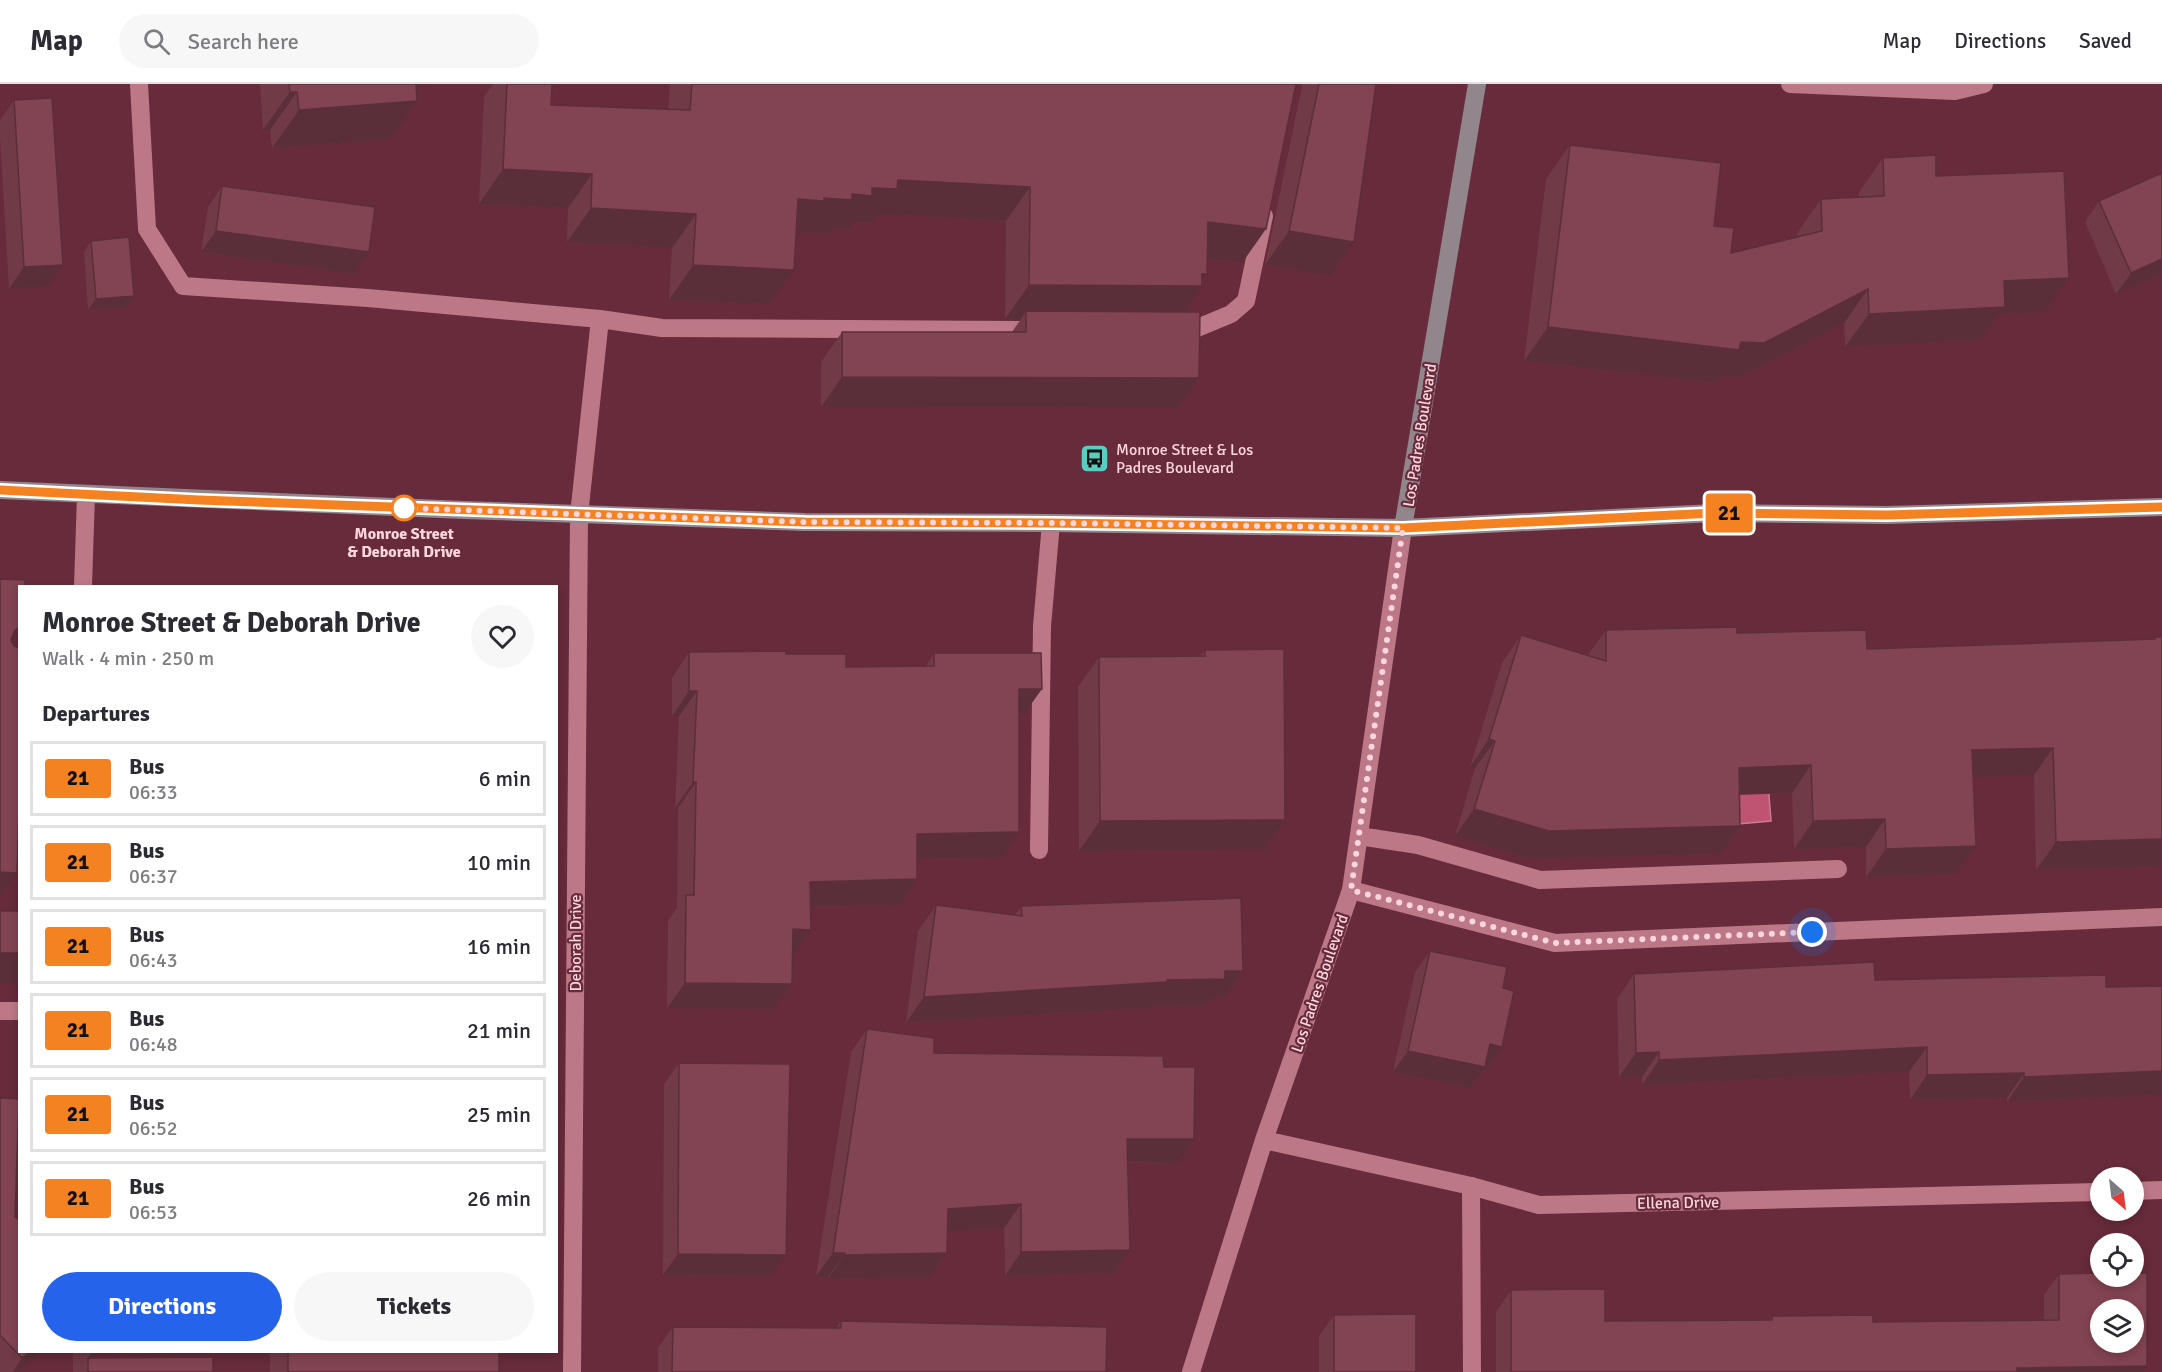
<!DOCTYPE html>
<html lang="en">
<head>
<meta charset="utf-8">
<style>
	:root { --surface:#fff; --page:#f7f7f7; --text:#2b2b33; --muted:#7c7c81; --line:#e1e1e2; --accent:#2563eb }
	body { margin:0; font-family:Signika,sans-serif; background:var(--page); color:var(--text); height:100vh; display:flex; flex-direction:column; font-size:22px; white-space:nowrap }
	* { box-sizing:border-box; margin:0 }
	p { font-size:20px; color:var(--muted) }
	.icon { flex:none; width:33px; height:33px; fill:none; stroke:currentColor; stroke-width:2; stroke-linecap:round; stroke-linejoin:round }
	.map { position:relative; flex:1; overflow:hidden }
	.panel { position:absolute; left:18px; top:501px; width:540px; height:768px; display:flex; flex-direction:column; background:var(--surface); border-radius:0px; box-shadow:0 3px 9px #0003 }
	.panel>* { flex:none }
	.badge { padding:0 12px; border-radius:4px; font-size:21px; line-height:39px }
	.needle { width:39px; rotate:152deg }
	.tools { position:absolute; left:2090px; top:1083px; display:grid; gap:12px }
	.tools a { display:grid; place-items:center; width:54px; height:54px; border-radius:50%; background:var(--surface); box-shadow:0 3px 9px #0003; font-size:30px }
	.you { position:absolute; width:30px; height:30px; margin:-15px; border:4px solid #fff; border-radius:50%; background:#1a73e8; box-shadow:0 0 0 9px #1a73e833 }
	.map>.badge { position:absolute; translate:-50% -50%; box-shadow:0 0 0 3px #fff }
	h2 { padding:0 24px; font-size:22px; line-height:54px }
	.round { display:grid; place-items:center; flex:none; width:63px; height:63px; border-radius:32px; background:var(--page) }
	.head { display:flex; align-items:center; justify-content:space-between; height:102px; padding:0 24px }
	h1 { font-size:28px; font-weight:700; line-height:45px }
	.cta { display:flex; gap:12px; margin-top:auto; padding:12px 24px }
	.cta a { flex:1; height:69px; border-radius:36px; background:var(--accent); color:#fff; font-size:24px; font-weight:700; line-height:69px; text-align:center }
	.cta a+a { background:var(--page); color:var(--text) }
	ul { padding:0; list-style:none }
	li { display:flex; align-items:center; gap:18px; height:75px; margin:0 12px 9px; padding:0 12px; border:3px solid var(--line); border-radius:0px }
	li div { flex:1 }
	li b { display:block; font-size:22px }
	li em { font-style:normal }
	li .badge { min-width:66px; font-weight:700; text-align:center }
	header { display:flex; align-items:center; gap:36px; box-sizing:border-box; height:84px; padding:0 30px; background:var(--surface); border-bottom:2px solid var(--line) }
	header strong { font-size:28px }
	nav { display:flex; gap:33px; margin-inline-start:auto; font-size:21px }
	.search { width:420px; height:54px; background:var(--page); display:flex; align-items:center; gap:15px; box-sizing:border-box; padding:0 21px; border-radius:33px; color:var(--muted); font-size:22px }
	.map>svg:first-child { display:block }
</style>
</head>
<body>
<header>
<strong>Map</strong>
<div class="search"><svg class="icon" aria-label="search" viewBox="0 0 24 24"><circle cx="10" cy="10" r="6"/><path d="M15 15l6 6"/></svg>Search here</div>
<nav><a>Map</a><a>Directions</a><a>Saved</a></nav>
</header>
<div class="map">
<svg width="2162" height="1288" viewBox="0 0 2162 1288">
	<rect width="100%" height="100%" fill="#672b3b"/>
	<!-- water -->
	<path fill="#be5471" stroke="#d17b91" stroke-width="1.5" d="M1766 673 1771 737 1738 740 1732 676Z"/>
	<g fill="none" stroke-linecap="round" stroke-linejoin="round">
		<!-- lane -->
		<path stroke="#bd7887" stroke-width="18" d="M139 0 147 145 183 202 368 214 600 235 579 431
			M600 235 662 244 1035 246
			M1177 247H1190L1231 230 1246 217 1264 132
			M83 502 86 411
			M1359 752 1418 761 1540 796 1838 785
			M1039 766 1042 542 1051 439
			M1351 806 1555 859 2162 833
			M0 927H20
			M1471 1102 1472 1288"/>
		<!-- street -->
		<path stroke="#bd7887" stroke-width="18" d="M1790 0 1955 7 1984 0
			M1264 1056 1471 1102 1539 1121 2100 1108
			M2133 1107 2162 1106
			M572 1288 579 431
			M1191 1288 1264 1056 1351 806 1403 444"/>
		<!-- secondary -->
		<path stroke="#92868d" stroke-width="18" d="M0 406 464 426 805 438 1051 439 1403 444 1715 429 1887 431 2162 423
			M1403 444 1477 0"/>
	</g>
	<!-- wall -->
	<path fill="#703a47" d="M260 0H416L390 55 272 64 270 46H263Z
		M493 0H552L551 21 668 25 670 0H1296L1242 179 1207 175V190L1184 228 1199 294 1178 324 821 323V278L842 248H1012L1021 235H1005L1006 137 879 130 873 139 854 138 848 146 832 145 828 150 802 148 800 152 796 151 770 220 669 216 672 164 567 158 568 124 479 120 484 13Z
		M1301 0H1376L1330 192 1265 181 1302 2Z
		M14 16 48 202 9 205 0 54V36Z
		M1570 61 1714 142 1731 169 1798 153 1797 149 1821 115 1859 113V108L1883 74 1936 92 2045 228 2000 230 1981 256 1845 263 1844 239 1741 293 1721 292 1716 299 1524 277 1546 95Z
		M2162 89V190L2116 210 2085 138 2099 117Z
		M222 102 354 190 201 168 208 123Z
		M91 157 127 223 88 226 84 168Z
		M1606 546 1737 549 1867 565 2153 555 2155 553H2162V782L2036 786 2034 691 1973 693 1956 790 1866 793V763L1794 765 1792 709 1739 711 1720 770 1529 775 1455 752 1475 684 1470 683 1502 579 1521 551 1588 571Z
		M1205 566 1285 736 1264 766 1079 767 1078 603 1099 573 1200 572Z
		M689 568 786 570 846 583H925L934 569 1024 630H1019L1002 774 917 775 900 821 810 823 792 871V900L774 925 667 924 668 837 677 824 678 724H675L679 632H672V594Z
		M936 821 1015 831 1021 822 1243 887 1225 913H1213L1207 921 1150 922 1148 924 906 939 918 847Z
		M1430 867 1503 904 1502 963 1487 984 1485 983 1471 1004 1393 988 1415 888Z
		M1634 890 1875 896 2106 903 2162 902V1011L2007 1018V1014L1910 1016 1909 988 1642 1001V993H1619L1617 915Z
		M867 945 934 969 1164 983 1178 1079H1128L1130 1166 1113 1189 1005 1192 1004 1144 948 1147 947 1169 930 1193 828 1195V1193L816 1192 851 968Z
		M679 979 771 1192 663 1191 664 1000Z
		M0 1014 15 1133 20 1268H40L19 1288H0Z
		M2059 1190 2147 1282 2143 1288H1496V1228L1511 1206 1605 1237 1769 1236 1772 1232 1873 1238 2044 1236V1211Z
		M1334 1231 1416 1288H1319V1252Z
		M841 1237 1106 1288H658V1264L673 1243 836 1244Z
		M73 1268H100L93 1274 213 1288H73Z
		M270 1268H499V1288H270Z"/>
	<!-- shaded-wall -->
	<path fill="#5b2f39" d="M290 8H297L270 46H263Z
		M417 17 390 55 272 64 299 26Z
		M503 85 592 90 568 124 479 120Z
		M898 96 1030 103 1006 137 879 130 873 139 854 138 848 146 832 145 828 150 802 148 800 152 774 149 798 115 852 110Z
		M591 124 696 130 672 164 567 158Z
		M1208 138 1266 145 1242 179 1184 172Z
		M216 147 369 168 354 190 201 168Z
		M1289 147 1354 158 1330 192 1265 181Z
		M2162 175V190L2116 210 2131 189Z
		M63 181 48 202 9 205 24 183Z
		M693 181 794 186 770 220 669 216Z
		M1207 190 1199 202H1202L1179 236 1026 227 1021 235H1005L1029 201Z
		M2069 194 2045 228 2000 230 1981 256 1845 263 1869 230 2004 197Z
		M1868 205 1844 239 1741 293 1721 292 1716 299 1524 277 1548 243 1741 258Z
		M134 212 127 223 88 226 96 215Z
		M842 293 1199 294 1178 324 821 323Z
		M20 544V548L2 573 15 546Z
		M1019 605H1042L1024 630 1001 631Z
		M689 607H697L679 632H672Z
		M1489 655 1495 657 1475 684 1470 683Z
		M2053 664 2034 691 1953 694 1972 666Z
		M1811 681 1792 709 1720 711 1739 684Z
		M693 698H696L678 724H675Z
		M1474 725 1740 742 1720 770 1529 775 1455 752Z
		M1885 735 1866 763 1794 765 1813 737Z
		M1285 736 1264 766 1079 767 1100 737Z
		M1019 748 1002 774 900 775 917 750Z
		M2162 755V782L2036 786 2056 758Z
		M1976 762 1956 790 1866 793 1886 765Z
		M0 788 17 789 0 812Z
		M917 795 900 821 792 823 810 798Z
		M793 845 811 846 793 871 775 870Z
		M0 869H20V900H0Z
		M1225 887H1243L1225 913H1213L1207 921 1150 922 1148 924 906 939 924 913 1167 896Z
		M685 899 792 900 774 925 667 924Z
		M1490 960 1502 963 1487 984 1485 983 1471 1004 1393 988 1408 967Z
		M1927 963 1909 988 1642 1001 1659 976Z
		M1659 968 1642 993H1619L1636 969Z
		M2162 987V1011L2007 1018 2024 993Z
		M2024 989 2007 1014 1910 1016 1927 991Z
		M1127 1055H1194L1178 1079 1111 1078Z
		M1021 1120 1004 1144 932 1148 948 1125Z
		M1130 1166 1113 1189 1005 1192 1021 1168Z
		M833 1169H845L828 1193 816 1192Z
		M947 1169 930 1193 828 1195 844 1171Z
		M678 1170 786 1171 771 1192 663 1191Z
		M30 1268H40L19 1288H13L22 1274Z
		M92 1268H100L88 1279V1274L78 1288Z
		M2147 1282 2143 1288H2014L2017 1284Z"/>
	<!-- building -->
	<path fill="#824352" stroke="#5b2f39" stroke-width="1.5" fill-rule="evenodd" d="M289 0H416L417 17 299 26 297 8H290Z
		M507 0H552L551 21 690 26 692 0H1296L1266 145 1208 138 1207 190H1202V202L1029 201 1030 103 898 96 897 105 872 104V112L852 110V116L824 114V117L798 115 794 186 693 181 696 130 591 124 592 90 503 85Z
		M1319 0H1376L1354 158 1289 147Z
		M52 14 63 181 24 183 14 16Z
		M1570 61 1721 79 1714 142 1734 144 1731 169 1822 147 1821 115 1884 112 1883 74 1936 71V92L2064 87 2069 194 2004 197 2005 223 1869 230 1868 205 1764 259 1741 258 1739 266 1548 243Z
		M2162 89V175L2131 189 2099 117Z
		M222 102 375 123 369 168 216 147Z
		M129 153 134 212 96 215 91 157Z
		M1026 227 1200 228 1199 294 842 293V248H1026Z
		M0 495 25 496 24 502H20V544L15 546 11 556 14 562 20 564V693L17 789 0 788Z
		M1737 543V549L1866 546 1867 565 2155 555V553H2162V755L2056 758 2053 664 1972 666 1976 762 1886 765 1885 735 1813 737 1811 681 1739 684 1740 742 1549 747 1474 725 1495 657 1489 655 1521 551 1606 577V546Z
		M1284 565 1285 736 1100 737 1099 573 1205 572V566Z
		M786 567V570H846V583L934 582V569H1041L1042 605H1019V748L917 750V795L810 798 811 846 793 845 792 900 685 899 686 811H694L696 698H693L697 607H689V568Z
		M1241 814 1243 887H1225V895L1167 896V898L924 913 936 821 1022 832 1021 822Z
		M0 827H20V869H0Z
		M1430 867 1507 883 1503 904 1514 907 1502 963 1490 960 1485 983 1408 967Z
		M1874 878 1875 896 2106 891V903L2162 902V987L2024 993V989L1927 991V963L1659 976V968L1636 969 1634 890Z
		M867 945 934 954V969L1163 972 1164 983H1195L1194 1055H1127L1130 1166 1021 1168V1120L948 1125 947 1169 844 1171 845 1169H833Z
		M679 979 790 980 786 1171 678 1170Z
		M0 1014 19 1015 15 1133 20 1137V1268H30L22 1274 0 1251Z
		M2100 1189V1192H2133V1189H2147V1282L2017 1284V1288H1511V1206L1605 1205V1237L1772 1236V1232L1873 1231V1238L2059 1236V1190ZM2100 1226H2133V1258H2100Z
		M1416 1230V1288H1334V1231Z
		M841 1237 1107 1243 1106 1288H672L673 1243 841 1244Z
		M288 1268H499V1288H288Z
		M213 1273V1288H88V1274Z"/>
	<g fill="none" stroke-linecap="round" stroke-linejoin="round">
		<defs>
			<path id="line" d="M0 406 199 416 805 438 1051 439 1403 444 1715 429 1887 431 2162 423"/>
		</defs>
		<!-- line casing -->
		<use href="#line" stroke="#fff" stroke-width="14"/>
		<!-- line -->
		<use href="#line" stroke="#f58220" stroke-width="9"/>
		<!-- walk -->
		<path stroke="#fdd6dd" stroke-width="6" stroke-dasharray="0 10.8" d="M404 424 805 438 1051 439 1403 444 1351 806 1555 859 1812 848"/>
	</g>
	<!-- icons -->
	<defs>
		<symbol id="bus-square" viewBox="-11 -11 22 22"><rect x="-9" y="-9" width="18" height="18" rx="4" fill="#58cec1" stroke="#672b3b"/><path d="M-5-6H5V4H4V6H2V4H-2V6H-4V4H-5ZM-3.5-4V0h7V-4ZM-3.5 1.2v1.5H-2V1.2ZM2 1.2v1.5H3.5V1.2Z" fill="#111"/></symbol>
	</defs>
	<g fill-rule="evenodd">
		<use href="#bus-square" x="1078" y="358" width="33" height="33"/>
	</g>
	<!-- markers -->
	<circle fill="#fff" stroke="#f58220" stroke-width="3" cx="404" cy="424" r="12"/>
	<g text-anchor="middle" stroke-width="4.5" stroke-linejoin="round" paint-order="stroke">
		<!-- street labels -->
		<g font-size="16" fill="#fdd6dd" stroke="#672b3b">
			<text transform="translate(1419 351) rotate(-81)" y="6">Los Padres Boulevard</text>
			<text transform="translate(575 859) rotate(-90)" y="6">Deborah Drive</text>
			<text transform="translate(1319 899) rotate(-71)" y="6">Los Padres Boulevard</text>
			<text transform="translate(1678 1118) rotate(-1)" y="6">Ellena Drive</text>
		</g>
		<!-- poi labels -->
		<g font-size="16" fill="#fdd6dd" stroke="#672b3b" text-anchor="start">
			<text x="1116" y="371">Monroe Street &amp; Los<tspan x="1116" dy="18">Padres Boulevard</tspan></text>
		</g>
		<!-- stop labels -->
		<g font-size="16" font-weight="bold" fill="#fdd6dd" stroke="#672b3b">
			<text x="404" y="455">Monroe Street<tspan x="404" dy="18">&amp; Deborah Drive</tspan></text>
		</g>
	</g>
</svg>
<div class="tools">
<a><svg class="needle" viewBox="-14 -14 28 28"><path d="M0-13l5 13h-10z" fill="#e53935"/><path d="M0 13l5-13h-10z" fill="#7c7c81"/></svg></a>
<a><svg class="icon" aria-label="locate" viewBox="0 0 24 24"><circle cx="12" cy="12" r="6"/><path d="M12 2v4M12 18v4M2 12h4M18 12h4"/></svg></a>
<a><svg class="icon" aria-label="layers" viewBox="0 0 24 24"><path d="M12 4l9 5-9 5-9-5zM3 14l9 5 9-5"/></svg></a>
</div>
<div class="you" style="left:1812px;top:848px"></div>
<b class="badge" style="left:1729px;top:429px;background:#f58220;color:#111">21</b>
<section class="panel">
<div class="head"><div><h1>Monroe Street &amp; Deborah Drive</h1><p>Walk · 4 min · 250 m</p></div><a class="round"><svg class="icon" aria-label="heart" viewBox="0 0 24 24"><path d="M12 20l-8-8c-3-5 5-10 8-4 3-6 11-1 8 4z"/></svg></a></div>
<h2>Departures</h2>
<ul>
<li><span class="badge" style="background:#f58220;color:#111">21</span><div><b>Bus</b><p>06:33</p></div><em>6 min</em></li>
<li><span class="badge" style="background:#f58220;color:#111">21</span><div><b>Bus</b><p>06:37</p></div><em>10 min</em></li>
<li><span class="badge" style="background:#f58220;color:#111">21</span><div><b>Bus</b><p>06:43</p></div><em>16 min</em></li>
<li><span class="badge" style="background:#f58220;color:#111">21</span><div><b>Bus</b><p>06:48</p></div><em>21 min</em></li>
<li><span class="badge" style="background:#f58220;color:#111">21</span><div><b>Bus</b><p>06:52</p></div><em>25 min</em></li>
<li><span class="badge" style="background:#f58220;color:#111">21</span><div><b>Bus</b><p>06:53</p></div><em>26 min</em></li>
</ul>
<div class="cta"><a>Directions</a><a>Tickets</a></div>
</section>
</div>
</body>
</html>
